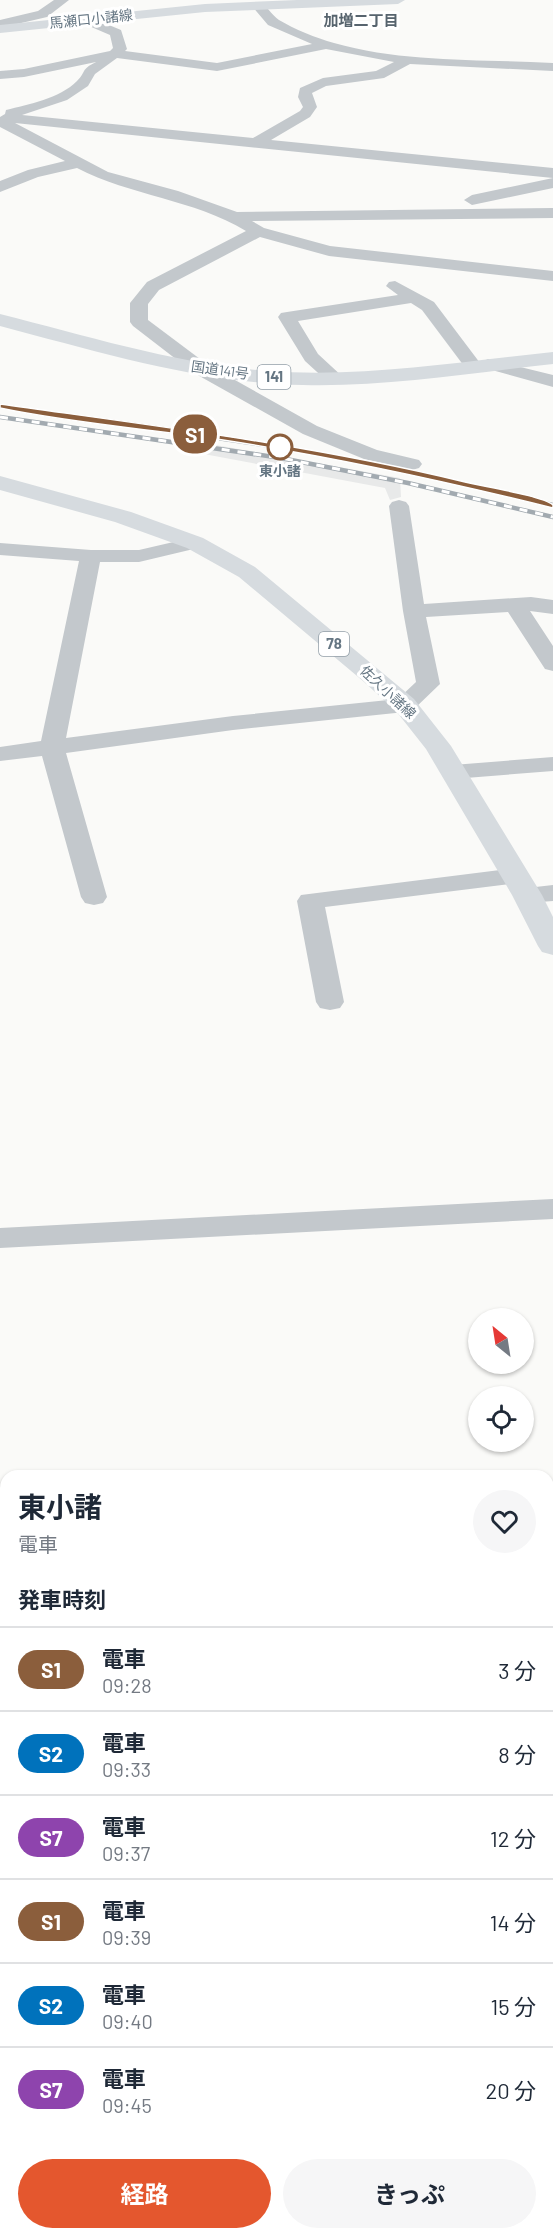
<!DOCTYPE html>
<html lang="ja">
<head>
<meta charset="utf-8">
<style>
	:root { --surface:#fff; --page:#f6f6f7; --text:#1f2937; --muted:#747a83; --line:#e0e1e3; --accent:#e4572e }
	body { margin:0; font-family:Barlow,"Noto Sans JP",sans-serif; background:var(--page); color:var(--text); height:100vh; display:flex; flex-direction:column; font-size:22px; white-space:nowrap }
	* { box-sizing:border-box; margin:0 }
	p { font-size:20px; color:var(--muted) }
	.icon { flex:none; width:33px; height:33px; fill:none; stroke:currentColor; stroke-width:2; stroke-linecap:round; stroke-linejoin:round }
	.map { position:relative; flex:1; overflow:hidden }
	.sheet { position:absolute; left:0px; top:1470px; width:554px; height:770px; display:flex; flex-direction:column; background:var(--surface); border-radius:18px 18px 0 0; box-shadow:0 2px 4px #0004 }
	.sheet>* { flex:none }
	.badge { padding:0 12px; border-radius:20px; font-size:21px; line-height:39px }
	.needle { width:39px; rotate:330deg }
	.buttons { position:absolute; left:468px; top:1308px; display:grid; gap:12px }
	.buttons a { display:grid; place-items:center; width:66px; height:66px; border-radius:50%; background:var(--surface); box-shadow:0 2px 4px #0004; font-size:30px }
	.map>.badge { position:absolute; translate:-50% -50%; box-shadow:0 0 0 3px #fff }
	h2 { padding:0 18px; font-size:22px; line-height:54px }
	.round { display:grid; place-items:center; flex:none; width:63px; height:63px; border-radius:32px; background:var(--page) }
	.head { display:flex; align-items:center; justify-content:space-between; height:102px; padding:0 18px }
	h1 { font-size:28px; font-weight:700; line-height:45px }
	.cta { display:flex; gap:12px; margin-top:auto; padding:12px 18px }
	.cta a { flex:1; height:69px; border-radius:36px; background:var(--accent); color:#fff; font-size:24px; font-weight:700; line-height:69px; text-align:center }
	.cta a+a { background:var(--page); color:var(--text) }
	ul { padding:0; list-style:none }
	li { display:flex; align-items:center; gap:18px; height:84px; padding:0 18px; border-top:2px solid var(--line) }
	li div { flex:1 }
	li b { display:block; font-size:22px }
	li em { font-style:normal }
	li .badge { min-width:66px; font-weight:700; text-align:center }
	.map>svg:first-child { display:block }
</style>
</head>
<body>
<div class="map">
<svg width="553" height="2239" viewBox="0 0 553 2239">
	<rect width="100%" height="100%" fill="#fafaf8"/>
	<!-- built -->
	<path fill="#e8e9e9" d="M188 440 400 478 401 497 390 500 385 488 177 449Z"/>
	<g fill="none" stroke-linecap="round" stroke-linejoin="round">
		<!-- minor -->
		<path fill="#c3c8cc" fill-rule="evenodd" d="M54 0H69L47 17 0 28V20L38 11Z
			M258 2C267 4 271 15 279 20 294 29 316 38 334 43 404 63 481 59 553 63V71L410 64 384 78 326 86 312 93 317 107 310 117 271 140 553 168V178L15 123 108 172 178 191 237 212 553 208V218L252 221 264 228 330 246 553 271V281L329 256 260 237 159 290 148 304V320L208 365 317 426 377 450 419 460 422 464 419 468 412 470 364 459 303 434 194 373 133 326 130 322V303L147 282 246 231C193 199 131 196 77 168L38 177 0 192V181L28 170 65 161 0 127V117L5 114 6 110C29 104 59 99 77 81 87 71 80 70 96 62L24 77 0 79V71L24 69 110 51 113 48 110 35 82 23 81 20 87 16 121 30 127 49 125 51 217 63 312 44 268 25 252 6ZM326 49 394 62 376 71 323 78 300 88 298 97 303 107 300 111 253 138 22 115 67 100 88 86 95 74 117 58 217 71Z
			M553 178V188L472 205 464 200 472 195Z
			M395 281 434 302 480 363 488 359 553 375V387L481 367 473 372 467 370 422 310 411 303 298 321 318 354 344 378 342 382H328L305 361 278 317 281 313 287 312 398 295 386 286 389 282Z
			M399 500 406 502 409 506 424 604 531 597 553 600V614L530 611 553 646V671L545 669 508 612 426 617 440 684 413 710 405 712 233 730 66 753 107 897 103 903 94 905 85 903 81 897 42 756 0 761V747L41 741 79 561 0 555V543L91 550H139L195 537 202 539 206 543 202 547 139 562H100L66 738 233 716 398 699 416 682 403 611 389 506 392 502Z
			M553 757V771L453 779 444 777 441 772 444 767 453 765Z
			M516 868 525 870 529 876 525 882 325 907 344 1002 340 1008 330 1010 320 1008 316 1002 297 901 301 895Z
			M553 885V901L527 903 518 901 514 895 518 889Z
			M553 1199V1219L0 1248V1228Z
			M553 1627V1657L548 1658V1628Z
			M6 1834V1870L0 1873V1837Z
			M553 1959V1998L548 2000V1961Z
			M135 2234H189L186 2239H132Z"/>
		<!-- major -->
		<path fill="#d6dbdf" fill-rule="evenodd" d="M297 0H405L398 4 205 12 0 33V25L205 4Z
			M0 476 131 512 203 538 255 567 414 699 451 746 542 895 553 917V955L542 952 538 946 512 895 426 749 396 711 363 681 239 577 187 548 115 522 0 490Z"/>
		<!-- highway -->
		<path fill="#d6dbdf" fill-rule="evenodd" d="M0 314C88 336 176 364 267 371 363 378 458 362 553 352V364C470 373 387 387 303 385 200 383 99 352 0 326Z"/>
		<defs>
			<path id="rail" d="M0 406 292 449 417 473 553 505
				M0 417 281 458 408 483 553 517"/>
		</defs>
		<!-- rail casing -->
		<use href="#rail" stroke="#a2aab0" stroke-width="4.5"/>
		<!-- rail -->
		<use href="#rail" stroke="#fff" stroke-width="3" stroke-dasharray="8" stroke-linecap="butt"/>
	</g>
	<!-- line -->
	<path fill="#8b5e3c" stroke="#fff" stroke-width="1.5" d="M0 404C156 426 312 445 465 482 486 487 543 496 553 505V508C444 481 334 457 223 440 148 429 71 423 0 408Z"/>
	<!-- markers -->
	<circle fill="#fff" stroke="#8b5e3c" stroke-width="3" cx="280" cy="447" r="12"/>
	<g text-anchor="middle" stroke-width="6" stroke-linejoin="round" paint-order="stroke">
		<!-- far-street labels -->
		<g font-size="14" fill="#657683" stroke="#fff">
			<text transform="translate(91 19) rotate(-6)" y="5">馬瀬口小諸線</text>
			<text transform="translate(220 370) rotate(8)" y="5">国道141号</text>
			<text transform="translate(388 692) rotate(43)" y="5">佐久小諸線</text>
		</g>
		<!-- far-stop labels -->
		<g font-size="14" font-weight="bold" fill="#657683" stroke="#fff">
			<text x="280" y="476">東小諸</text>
		</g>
		<!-- far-neighbourhood labels -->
		<g font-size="15" font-weight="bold" fill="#57646e" stroke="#fff">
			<text x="361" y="26">加増二丁目</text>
		</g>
		<!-- shield labels -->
		<g fill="#fff" stroke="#939fa8" stroke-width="1.5">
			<rect x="257.5" y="365" width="33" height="24" rx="4.5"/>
			<rect x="319" y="632" width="30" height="24" rx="4.5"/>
		</g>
		<g font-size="15" font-weight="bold" fill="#657683">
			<text x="274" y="382">141</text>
			<text x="334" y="649">78</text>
		</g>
	</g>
</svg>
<div class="buttons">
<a><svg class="needle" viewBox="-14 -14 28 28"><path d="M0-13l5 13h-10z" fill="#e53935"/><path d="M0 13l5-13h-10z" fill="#747a83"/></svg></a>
<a><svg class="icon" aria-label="locate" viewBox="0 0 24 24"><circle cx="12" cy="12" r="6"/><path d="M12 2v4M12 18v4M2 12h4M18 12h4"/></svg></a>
</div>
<b class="badge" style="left:195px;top:434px;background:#8b5e3c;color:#fff">S1</b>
<section class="sheet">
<div class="head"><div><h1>東小諸</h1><p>電車</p></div><a class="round"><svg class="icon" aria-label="heart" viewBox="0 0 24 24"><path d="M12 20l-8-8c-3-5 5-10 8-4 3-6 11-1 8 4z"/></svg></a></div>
<h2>発車時刻</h2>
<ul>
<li><span class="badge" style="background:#8b5e3c;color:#fff">S1</span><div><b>電車</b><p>09:28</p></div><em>3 分</em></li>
<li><span class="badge" style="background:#0072bc;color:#fff">S2</span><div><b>電車</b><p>09:33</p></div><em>8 分</em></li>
<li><span class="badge" style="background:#8e44ad;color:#fff">S7</span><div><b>電車</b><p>09:37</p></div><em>12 分</em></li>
<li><span class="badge" style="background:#8b5e3c;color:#fff">S1</span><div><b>電車</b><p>09:39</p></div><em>14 分</em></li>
<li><span class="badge" style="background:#0072bc;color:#fff">S2</span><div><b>電車</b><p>09:40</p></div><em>15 分</em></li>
<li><span class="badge" style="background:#8e44ad;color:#fff">S7</span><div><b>電車</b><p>09:45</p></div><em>20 分</em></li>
</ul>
<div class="cta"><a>経路</a><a>きっぷ</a></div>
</section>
</div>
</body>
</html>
